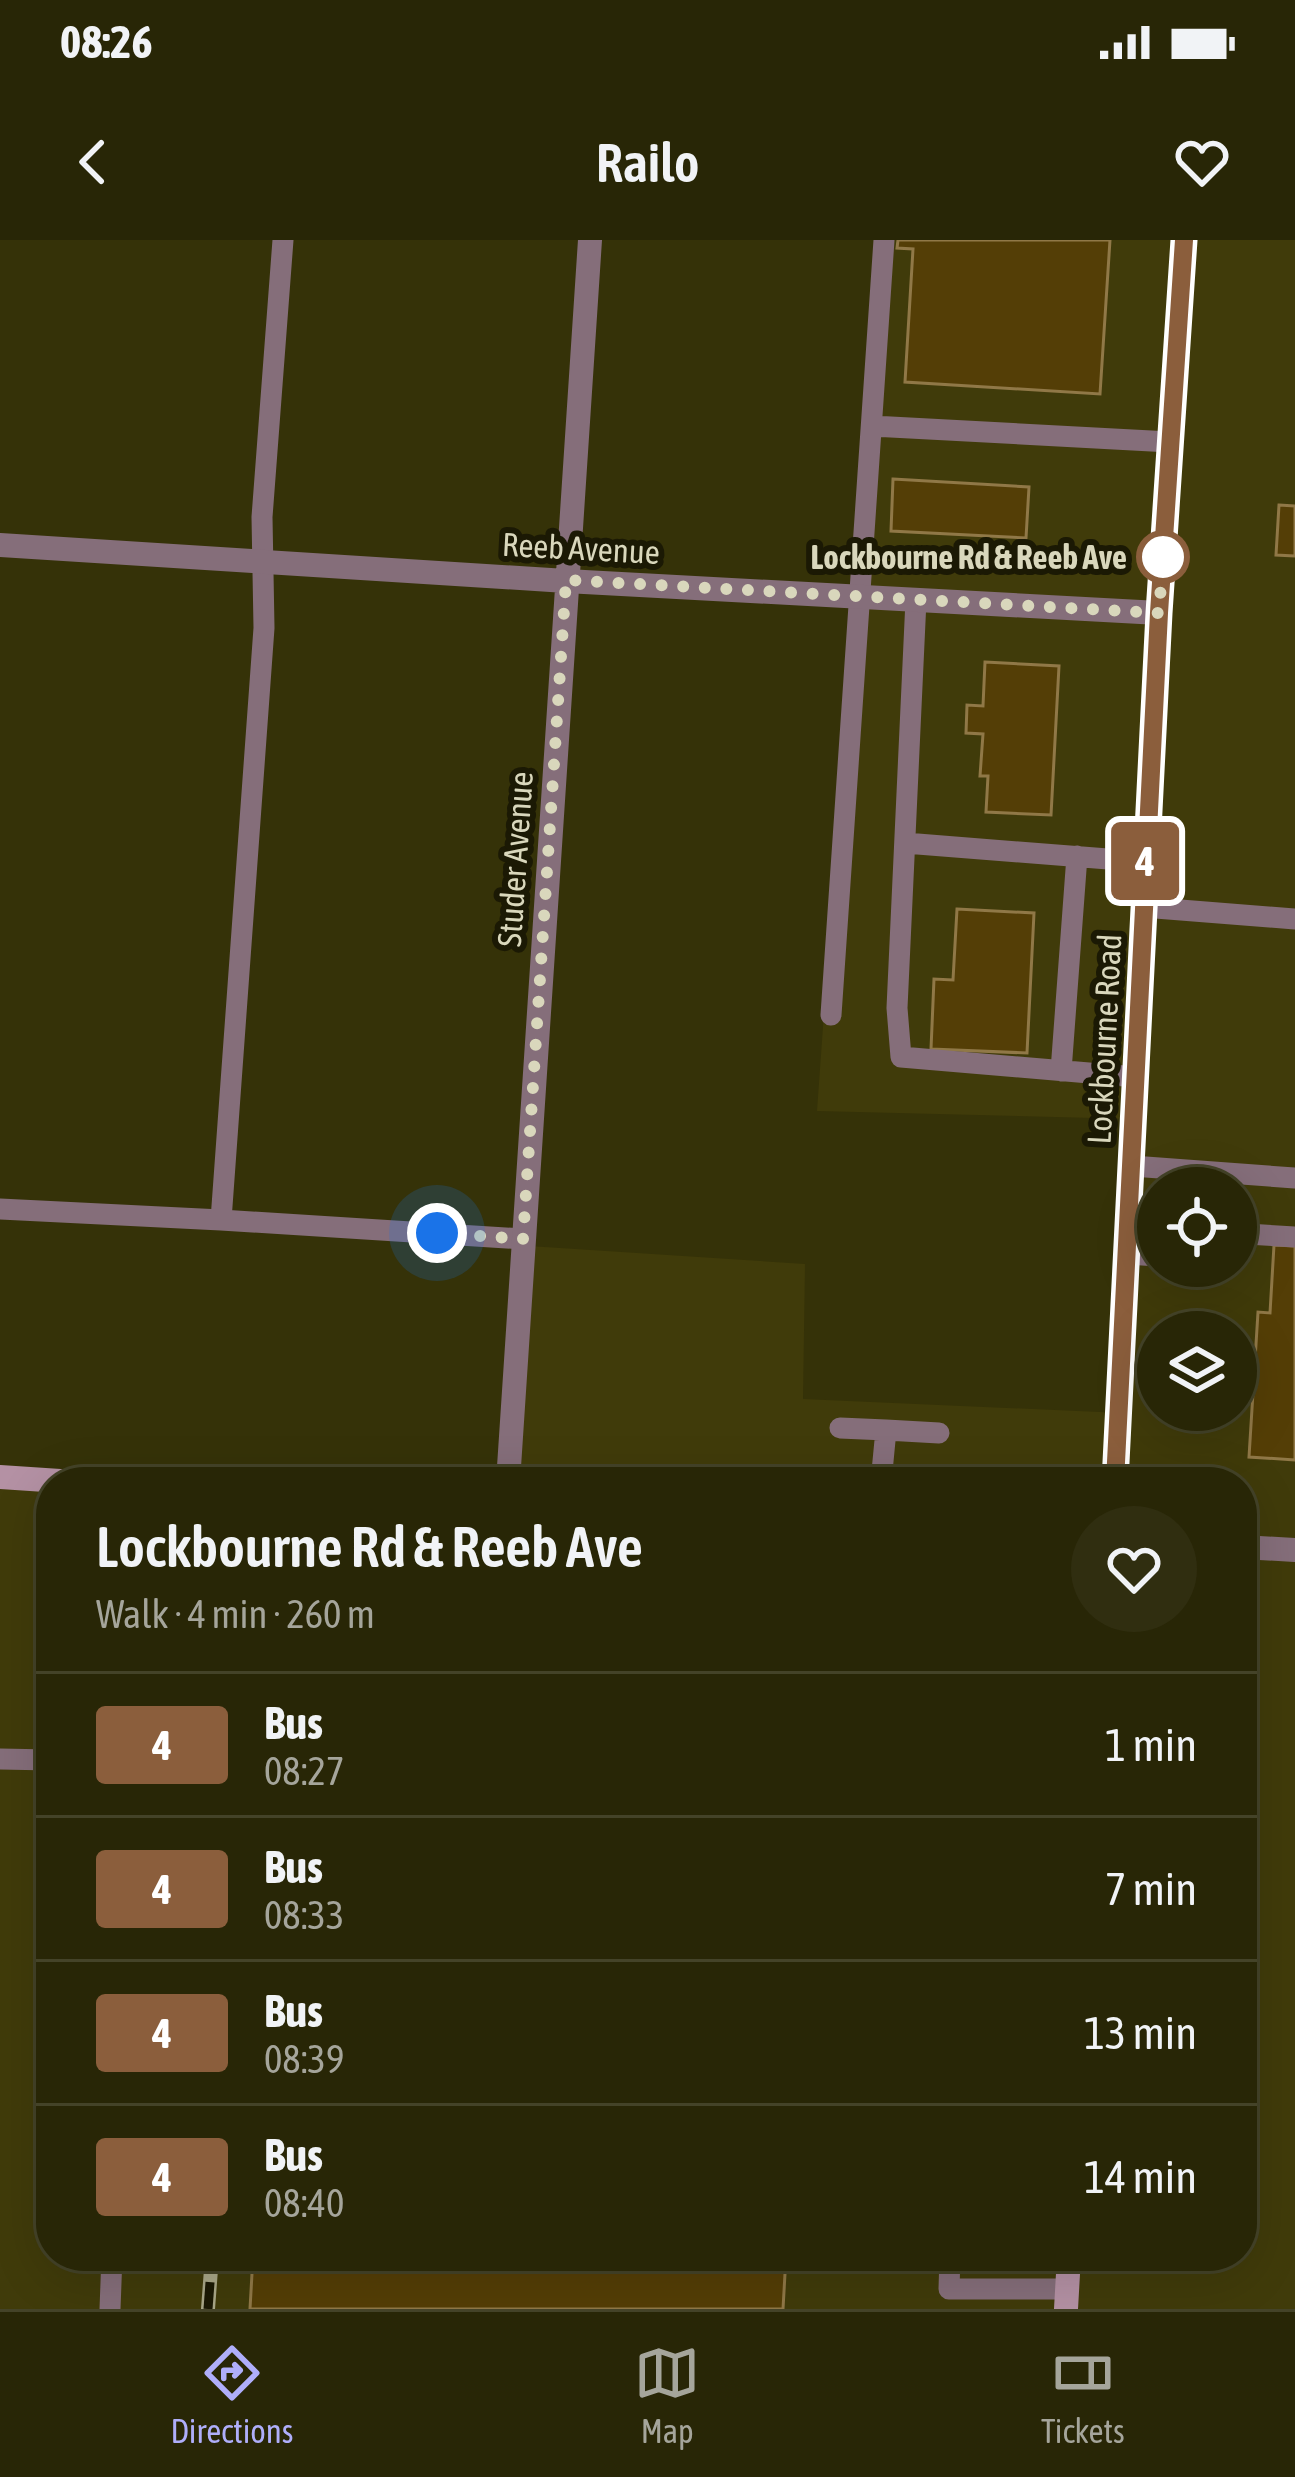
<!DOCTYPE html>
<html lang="en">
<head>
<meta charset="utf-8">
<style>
	:root { --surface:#282606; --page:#302e10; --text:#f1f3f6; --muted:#a5a59b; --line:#444328; --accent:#afaefa }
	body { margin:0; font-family:"Asap Condensed",sans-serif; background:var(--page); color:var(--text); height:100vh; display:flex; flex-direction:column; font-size:45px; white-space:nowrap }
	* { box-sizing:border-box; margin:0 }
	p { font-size:39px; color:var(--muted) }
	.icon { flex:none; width:66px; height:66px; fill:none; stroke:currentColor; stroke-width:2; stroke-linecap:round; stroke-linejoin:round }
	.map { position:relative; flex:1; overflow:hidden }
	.drawer { position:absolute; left:36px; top:1227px; width:1221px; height:804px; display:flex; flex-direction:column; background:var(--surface); border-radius:48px; box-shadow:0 12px 48px #0002,0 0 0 3px var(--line) }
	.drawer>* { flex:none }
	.badge { padding:0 24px; border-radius:9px; font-size:42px; line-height:78px }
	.fabs { position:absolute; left:1137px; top:927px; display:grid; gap:24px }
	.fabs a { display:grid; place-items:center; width:120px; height:120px; border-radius:50%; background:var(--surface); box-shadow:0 12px 48px #0002,0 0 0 3px var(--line); font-size:60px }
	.you { position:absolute; width:60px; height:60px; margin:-30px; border:9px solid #fff; border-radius:50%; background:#1a73e8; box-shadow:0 0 0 18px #1a73e833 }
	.map>.badge { position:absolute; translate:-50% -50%; box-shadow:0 0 0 6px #fff }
	.round { display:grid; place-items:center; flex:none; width:126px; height:126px; border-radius:63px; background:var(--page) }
	.headline { display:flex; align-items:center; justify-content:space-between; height:204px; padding:0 60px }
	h1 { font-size:57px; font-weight:600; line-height:90px }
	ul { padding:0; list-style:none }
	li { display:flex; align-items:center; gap:36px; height:144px; padding:0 60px; border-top:3px solid var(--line) }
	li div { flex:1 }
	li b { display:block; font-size:45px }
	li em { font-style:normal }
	li .badge { min-width:132px; font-weight:700; text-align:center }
	.status { display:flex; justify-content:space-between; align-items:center; height:84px; padding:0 60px; background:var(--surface); direction:ltr }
	.status svg { height:33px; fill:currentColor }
	header { display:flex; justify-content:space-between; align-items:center; height:156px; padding:0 60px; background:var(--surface); font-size:54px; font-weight:600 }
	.tab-bar { display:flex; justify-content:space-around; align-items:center; height:168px; border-top:3px solid var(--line); background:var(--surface); font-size:33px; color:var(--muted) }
	.tab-bar a { display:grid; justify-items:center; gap:6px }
	.tab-bar .selected { color:var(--accent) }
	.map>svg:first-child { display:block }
</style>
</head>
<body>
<div class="status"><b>08:26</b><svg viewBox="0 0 49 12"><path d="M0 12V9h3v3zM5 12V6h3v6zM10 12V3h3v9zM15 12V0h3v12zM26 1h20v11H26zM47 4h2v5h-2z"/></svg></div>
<header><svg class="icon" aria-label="back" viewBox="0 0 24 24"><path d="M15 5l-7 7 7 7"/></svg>Railo<svg class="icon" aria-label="heart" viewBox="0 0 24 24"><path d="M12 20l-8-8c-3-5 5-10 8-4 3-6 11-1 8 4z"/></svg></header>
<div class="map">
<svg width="1295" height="2069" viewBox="0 0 1295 2069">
	<rect width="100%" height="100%" fill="#353208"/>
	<!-- built -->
	<path fill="#403b0a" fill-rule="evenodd" d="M879 0H1295V2069H0V1243L51 1247V2016H1242V1242H518L529 1006 805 1024 803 1159 1122 1173 1134 879 817 871ZM1158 948H1236V1026H1158ZM1158 1092H1236V1170H1158Z"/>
	<!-- building -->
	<path fill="#543e06" stroke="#907847" stroke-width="3" d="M898 0H1110L1100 154 905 142 913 9 897 8Z
		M893 239 1029 247 1026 298 891 291Z
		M1279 265 1295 266V316L1276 315Z
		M985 422 1059 426 1051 575 986 572 988 536H980L983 494 966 493 967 465 983 466Z
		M957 669 1034 673 1027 813 931 809 934 739 953 740Z
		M1274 1005 1295 1006V1220L1249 1217 1258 1072 1270 1073Z
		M253 2016H786L783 2069H250Z"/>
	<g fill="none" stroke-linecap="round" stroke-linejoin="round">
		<!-- lane -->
		<path stroke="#856e7a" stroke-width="21" d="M872 186 1170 202
			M916 360 897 768 901 817 1136 837
			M905 603 1146 622
			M1143 667 1295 679
			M831 775 884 0
			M1061 831 1077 616
			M1132 926 1295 938
			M0 969 221 980 264 388 262 277 283 0
			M221 980 523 999
			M1236 1001 1247 994 1295 997
			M1127 1014 1158 1016
			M840 1188 886 1190
			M881 1242 886 1190 939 1193
			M0 1519 51 1520
			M950 2016 949 2049H1068
			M110 2069 112 2016"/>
		<!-- street -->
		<path stroke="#856e7a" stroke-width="24" d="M0 305 566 341 1159 373
			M508 1242 590 0
			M1242 1307 1295 1310"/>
		<!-- secondary -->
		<path stroke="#b491a4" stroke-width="24" d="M0 1237 75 1242
			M1115 1242 1159 373 1184 0
			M1066 2069 1069 2016"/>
		<defs>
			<path id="rail" d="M208 2069 212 2016"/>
		</defs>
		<!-- rail casing -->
		<use href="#rail" stroke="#a9a788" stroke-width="14"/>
		<!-- rail -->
		<use href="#rail" stroke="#1b1904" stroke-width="9" stroke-dasharray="27" stroke-linecap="butt"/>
	</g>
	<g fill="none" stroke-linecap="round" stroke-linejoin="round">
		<defs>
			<path id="line" d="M1115 1242 1159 373 1184 0"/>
		</defs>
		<!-- line casing -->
		<use href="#line" stroke="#fff" stroke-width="27"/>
		<!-- line -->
		<use href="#line" stroke="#8b5e3c" stroke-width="18"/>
		<!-- walk -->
		<path stroke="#d9d7bc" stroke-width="12" stroke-dasharray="0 21.6" d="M437 993 523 999 566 340 1159 373 1164 302 1163 317"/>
	</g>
	<!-- markers -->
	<circle fill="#fff" stroke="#8b5e3c" stroke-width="6" cx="1163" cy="317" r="24"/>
	<g text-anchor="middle" stroke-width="12" stroke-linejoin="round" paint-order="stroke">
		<!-- street labels -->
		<g font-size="33" fill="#d9d7bc" stroke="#1b1904">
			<text transform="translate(581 308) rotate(3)" y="12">Reeb Avenue</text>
			<text transform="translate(515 619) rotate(-86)" y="12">Studer Avenue</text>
			<text transform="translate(1104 799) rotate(-87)" y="12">Lockbourne Road</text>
		</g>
		<!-- stop labels -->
		<g font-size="33" font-weight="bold" fill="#d9d7bc" stroke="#1b1904" text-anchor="end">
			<text x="1127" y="329">Lockbourne Rd &amp; Reeb Ave</text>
		</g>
	</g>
</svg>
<div class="fabs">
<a><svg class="icon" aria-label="locate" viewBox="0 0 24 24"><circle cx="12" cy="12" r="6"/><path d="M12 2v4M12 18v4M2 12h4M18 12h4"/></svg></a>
<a><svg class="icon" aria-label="layers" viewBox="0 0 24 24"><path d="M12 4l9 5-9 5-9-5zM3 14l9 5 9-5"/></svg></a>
</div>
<div class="you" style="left:437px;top:993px"></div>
<b class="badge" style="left:1145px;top:621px;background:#8b5e3c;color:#fff">4</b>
<section class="drawer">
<div class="headline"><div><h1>Lockbourne Rd &amp; Reeb Ave</h1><p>Walk · 4 min · 260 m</p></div><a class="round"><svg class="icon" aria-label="heart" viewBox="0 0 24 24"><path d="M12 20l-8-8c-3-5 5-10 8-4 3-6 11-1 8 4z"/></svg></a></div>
<ul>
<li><span class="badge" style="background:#8b5e3c;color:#fff">4</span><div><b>Bus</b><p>08:27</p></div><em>1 min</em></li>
<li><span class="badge" style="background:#8b5e3c;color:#fff">4</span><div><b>Bus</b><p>08:33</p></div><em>7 min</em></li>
<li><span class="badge" style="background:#8b5e3c;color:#fff">4</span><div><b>Bus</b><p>08:39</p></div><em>13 min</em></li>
<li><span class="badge" style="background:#8b5e3c;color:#fff">4</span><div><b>Bus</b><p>08:40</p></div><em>14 min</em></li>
</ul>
</section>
</div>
<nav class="tab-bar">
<a class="selected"><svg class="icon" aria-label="directions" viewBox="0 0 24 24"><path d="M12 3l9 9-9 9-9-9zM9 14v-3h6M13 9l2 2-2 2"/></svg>Directions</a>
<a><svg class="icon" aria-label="map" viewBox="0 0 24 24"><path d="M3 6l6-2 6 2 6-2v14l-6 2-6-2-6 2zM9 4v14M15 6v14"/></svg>Map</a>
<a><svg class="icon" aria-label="tickets" viewBox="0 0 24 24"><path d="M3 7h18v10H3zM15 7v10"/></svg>Tickets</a>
</nav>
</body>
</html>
